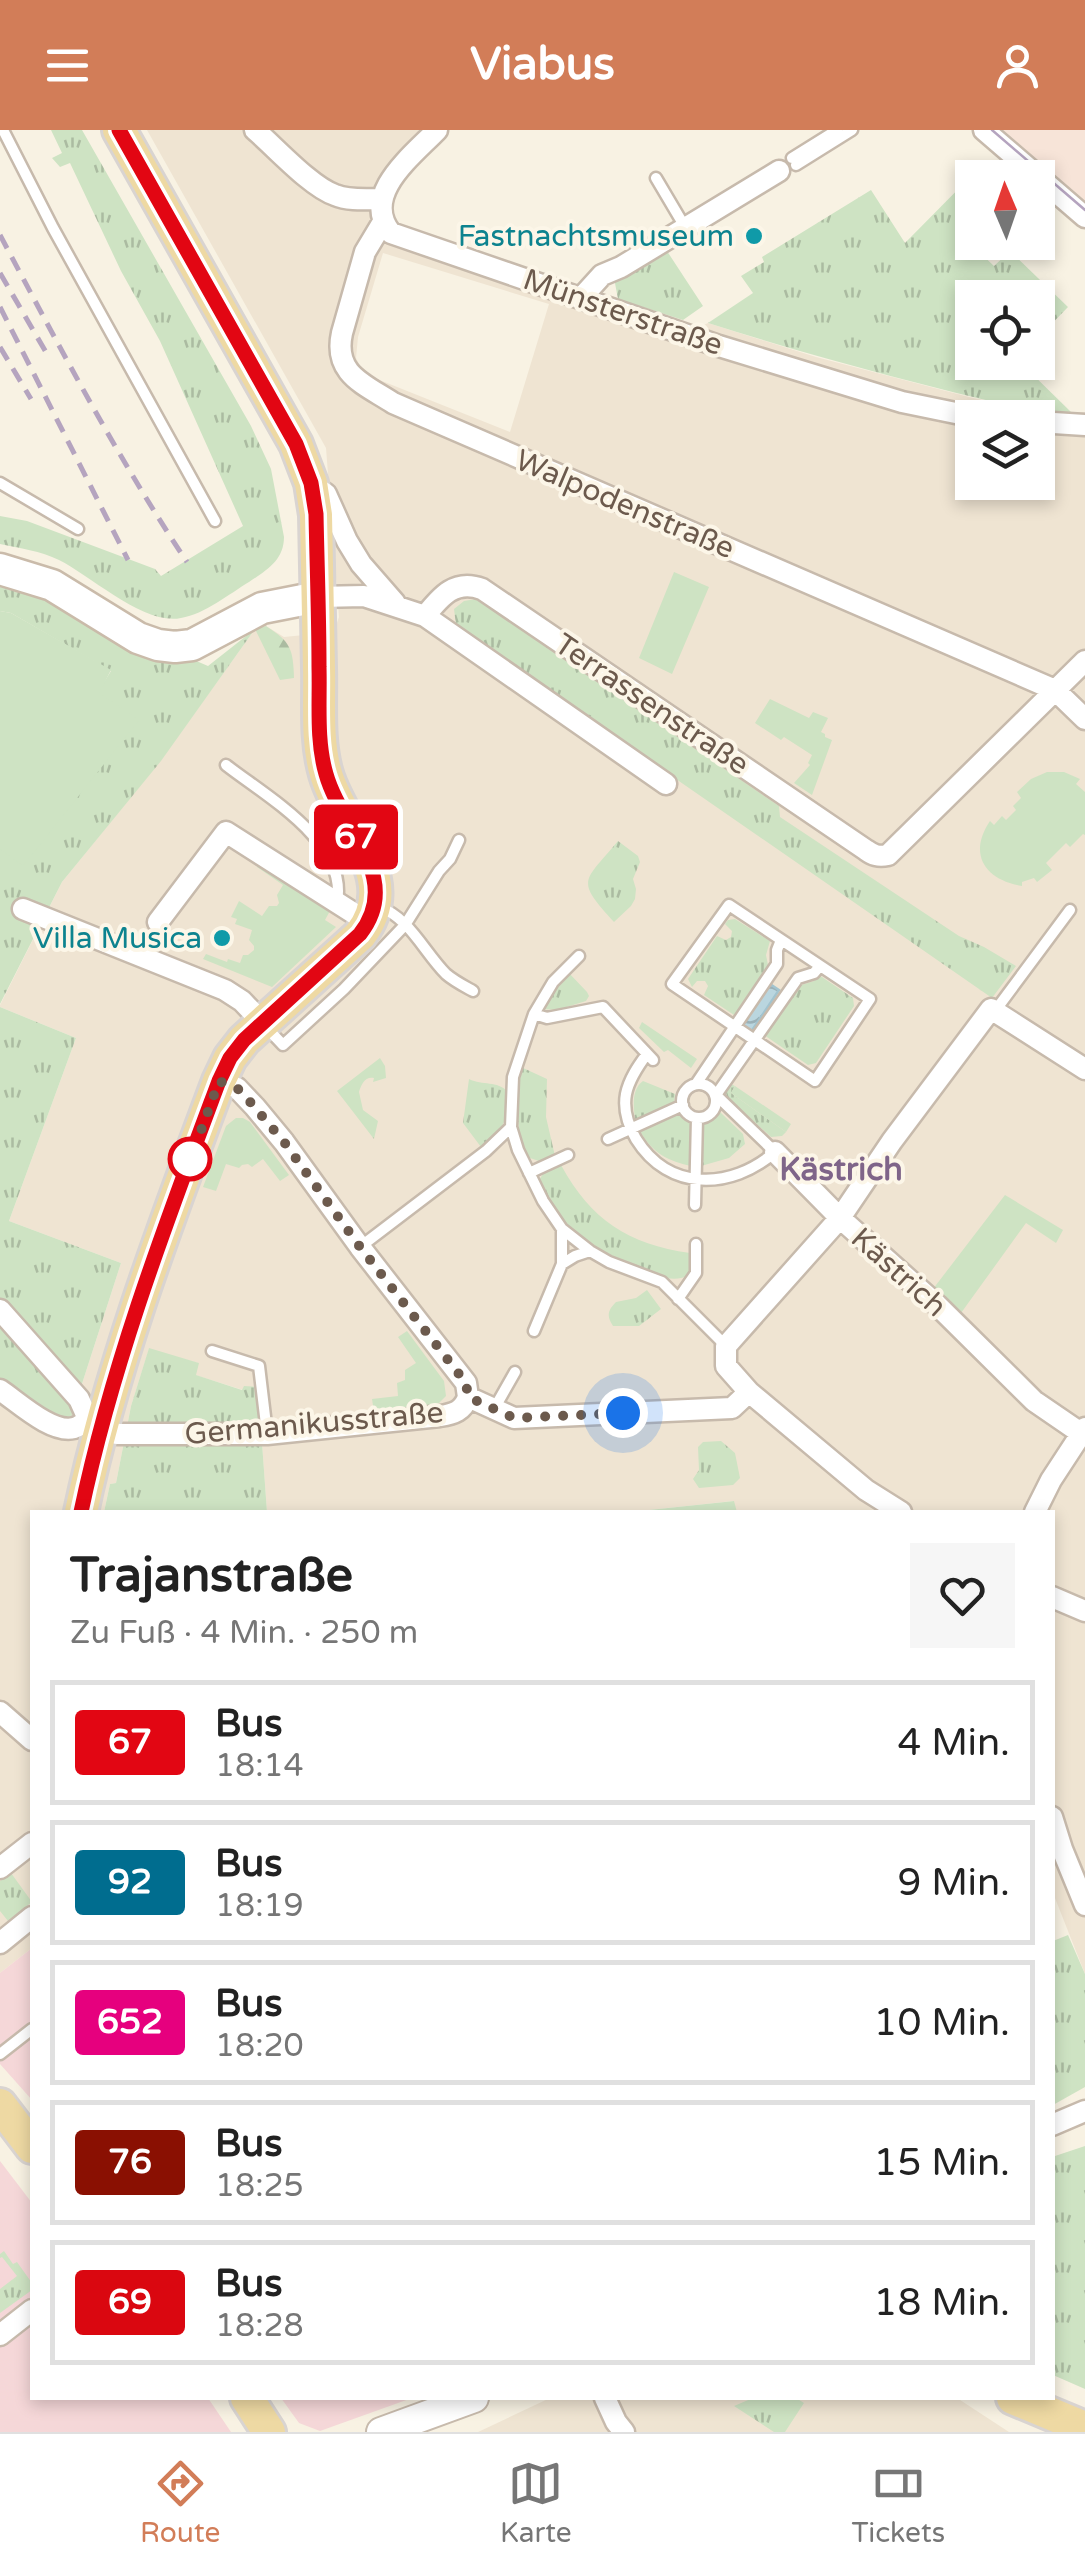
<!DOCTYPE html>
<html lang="de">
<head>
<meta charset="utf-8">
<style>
	:root { --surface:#fff; --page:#f6f6f6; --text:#222; --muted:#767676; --line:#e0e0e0; --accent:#d27d58 }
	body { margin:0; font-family:"Varela Round",sans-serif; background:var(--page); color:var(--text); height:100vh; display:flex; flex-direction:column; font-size:38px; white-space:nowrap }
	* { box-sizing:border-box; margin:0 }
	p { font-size:32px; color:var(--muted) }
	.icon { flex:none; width:55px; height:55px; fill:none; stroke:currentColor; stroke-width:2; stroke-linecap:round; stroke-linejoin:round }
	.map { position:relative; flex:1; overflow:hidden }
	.sheet { position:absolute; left:30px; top:1380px; width:1025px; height:890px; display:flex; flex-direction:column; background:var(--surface); border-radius:0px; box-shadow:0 5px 15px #0003 }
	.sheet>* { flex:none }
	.badge { padding:0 20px; border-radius:8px; font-size:35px; line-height:65px }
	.needle { width:65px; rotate:358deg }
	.tools { position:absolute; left:955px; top:30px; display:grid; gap:20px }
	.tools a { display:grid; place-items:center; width:100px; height:100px; border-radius:0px; background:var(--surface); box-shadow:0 5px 15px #0003; font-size:50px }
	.you { position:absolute; width:50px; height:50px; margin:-25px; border:8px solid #fff; border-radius:50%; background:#1a73e8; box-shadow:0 0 0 15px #1a73e833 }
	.map>.badge { position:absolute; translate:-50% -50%; box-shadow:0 0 0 5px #fff }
	.round { display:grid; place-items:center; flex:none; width:105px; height:105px; border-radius:0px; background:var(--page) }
	.summary { display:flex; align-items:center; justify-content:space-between; height:170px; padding:0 40px }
	h1 { font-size:48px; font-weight:700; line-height:75px }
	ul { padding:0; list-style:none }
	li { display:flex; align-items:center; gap:30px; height:125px; margin:0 20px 15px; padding:0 20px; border:5px solid var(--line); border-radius:0px }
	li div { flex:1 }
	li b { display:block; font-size:38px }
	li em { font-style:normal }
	li .badge { min-width:110px; font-weight:700; text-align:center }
	header { display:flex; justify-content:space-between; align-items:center; height:130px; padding:0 40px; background:var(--accent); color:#fff; font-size:45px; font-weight:700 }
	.menu { display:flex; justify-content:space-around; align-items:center; height:140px; border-top:2px solid var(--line); background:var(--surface); font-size:28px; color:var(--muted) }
	.menu a { display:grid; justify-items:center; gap:5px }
	.menu .on { color:var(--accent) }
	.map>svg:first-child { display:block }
</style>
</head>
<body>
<header><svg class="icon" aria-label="menu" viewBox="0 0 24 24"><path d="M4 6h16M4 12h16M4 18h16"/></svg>Viabus<svg class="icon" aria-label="person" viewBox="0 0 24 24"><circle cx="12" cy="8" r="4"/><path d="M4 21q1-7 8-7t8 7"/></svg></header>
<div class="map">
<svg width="1085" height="2302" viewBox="0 0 1085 2302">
	<defs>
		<pattern id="grass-tufts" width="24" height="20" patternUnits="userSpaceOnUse" patternTransform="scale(2.5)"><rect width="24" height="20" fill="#cee3c3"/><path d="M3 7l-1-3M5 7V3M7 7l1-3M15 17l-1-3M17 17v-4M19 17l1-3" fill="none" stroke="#abbba1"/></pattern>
		<pattern id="forest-firs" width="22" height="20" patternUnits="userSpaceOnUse" patternTransform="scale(2.5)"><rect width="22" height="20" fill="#cee3c3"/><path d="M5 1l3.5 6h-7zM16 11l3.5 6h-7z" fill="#abbba1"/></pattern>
		<pattern id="water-waves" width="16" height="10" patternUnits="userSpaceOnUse" patternTransform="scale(2.5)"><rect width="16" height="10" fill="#bad6df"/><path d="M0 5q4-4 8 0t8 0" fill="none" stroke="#9bb1b7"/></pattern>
	</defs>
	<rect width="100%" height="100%" fill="#f8f2e3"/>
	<!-- residential -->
	<path fill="#efe4d2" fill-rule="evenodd" d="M147 0H426L376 61 387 106 689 202 708 193 816 227 969 267 1063 288 1071 282H1085V1844L1053 1763 1052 1382H737L733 1371 630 1382H267L258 1258 243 1260 195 1245 198 1233 149 1219 131 1276 116 1353 110 1354 104 1382H32V1818L0 1843V1251L70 1291 121 1133 9 1091 76 908 0 877V875L62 752 161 630 255 499 266 496 284 507 334 502 339 487 326 318ZM383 123 549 174 510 302 372 247 362 240 356 228 358 207ZM972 288H1038V352H972Z
		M550 2268H957L1009 2302H478Z"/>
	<!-- commercial -->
	<path fill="#f7e4d8" d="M997 0H1085V76Z"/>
	<!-- medical -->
	<path fill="#f5d7d8" d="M32 1818V1970L0 1934V1843Z
		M0 2031 32 2073V2268H208L231 2302H0Z
		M281 2268H412L320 2301 299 2293Z"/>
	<!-- grass -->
	<path fill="url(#grass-tufts)" d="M51 0H82L251 296 271 339 284 407C284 430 267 440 249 452 229 464 205 484 181 488 145 496 91 446 59 430 41 421 19 418 0 414V386L27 391 155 439 161 446 243 396 160 211 121 141 70 33 60 37 52 28 62 23Z
		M982 35 997 47 972 48V112L975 113 973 116 994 136 1010 121 1068 177 1038 208V168H972V232L1021 233 1071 282 1063 288C943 261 825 230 708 193L753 163 741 146 764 132 762 127 871 60 905 113Z
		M665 118 703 176 683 190 618 169 614 148Z
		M0 450 15 453 208 536 255 499 161 631 62 752 0 874V718L111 541 11 483 0 481Z
		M476 469 779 676 780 687 959 806 984 817 1016 836 992 868 461 500 456 495 454 479 464 471Z
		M618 711 638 726 640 732 633 749 636 759 635 769 631 776 614 792C575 749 583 753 618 711Z
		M735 789 770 811 766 825 768 835 734 885 704 865 708 856 705 851H697L692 857 688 849 717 806 726 810 731 807 732 801 725 794 728 790Z
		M568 842 587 862 589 866 586 871 557 880 542 879 556 855Z
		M819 845 853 868 854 876 816 933 808 935 764 905 798 856 814 851Z
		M0 877 76 908 9 1091 121 1133 70 1291 63 1293 0 1251Z
		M380 928 385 936 386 948 373 952 374 948C365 946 361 955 359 962L363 980 378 991 374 1009 337 961Z
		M521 937 547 949 546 987 555 1026 542 1032 530 1028C513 1006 517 964 521 937Z
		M469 949C483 956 497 950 508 962 508 991 504 1000 481 1017L463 993Z
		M643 951 675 964 674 976 636 993C633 979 631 959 643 951Z
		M729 953 735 956 731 963 786 1002 782 1006 771 1007 727 967 725 958Z
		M720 982 743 1004 745 1014 729 1028 701 1036V994L709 991Z
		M677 984 692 994V1036C669 1032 651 1022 640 1001Z
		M561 1035C591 1090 628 1114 690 1123L689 1145C663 1161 595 1120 574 1102 559 1090 543 1069 539 1050L545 1041Z
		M647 1160 661 1179 639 1196H613C606 1186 608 1180 616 1172L636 1168Z
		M149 1218 199 1233 196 1245 242 1260 244 1256 258 1257 267 1382H104L110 1354 116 1353 131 1276Z
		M721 1311 735 1323 740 1348 733 1355 699 1358 693 1349 699 1340 698 1317 703 1312Z
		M734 1371 737 1382H630Z
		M11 1743 32 1772 8 1791 0 1781V1751Z
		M1068 1805 1085 1844V1957L1053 1975V1811Z
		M1085 2016V2259L1053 2245 1052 2027Z
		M4 2121 13 2134 17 2132 32 2153V2160L0 2183V2159L17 2146 2 2127 0 2128V2124Z
		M753 2268H796L804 2273 785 2302H774L734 2276Z"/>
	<!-- forest -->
	<path fill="url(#forest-firs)" d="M266 496C291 512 293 519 294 548L280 550 255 499Z"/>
	<!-- garden -->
	<path fill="#cee3c3" d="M674 442 709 457 672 544 639 528Z
		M0 481 11 483 111 540 99 563 139 590 23 736 0 719Z
		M770 569 809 588 813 582 828 588 821 602 825 604V607L832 610 812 665 794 653 810 635 808 633 812 625 784 607 781 610 755 593Z
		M1047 642H1064L1080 649 1076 654 1085 662V705L1083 704 1070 717 1066 713 1046 733 1052 740 1037 752 1034 748 1022 752V756C986 750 967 725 990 691L994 695 1002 686 1006 690 1016 680 1013 676 1021 668 1017 662 1031 649Z
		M261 729 331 779 325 790 336 797 272 857 203 829 206 824 227 832 228 829 240 833 243 825H248L254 820V816L249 810 252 800 235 794 237 789 231 787 239 771 262 786 269 776H277L279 773 277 765 283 755 257 737Z
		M642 892 697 929 691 938 668 920 664 922 639 898Z
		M735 956 791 994 786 1002 731 963Z
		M236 988H243L250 992 289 1045 280 1051 263 1029 252 1037 248 1034 242 1035 239 1038 226 1034 216 1061 203 1057 226 996Z
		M1005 1065 1063 1100 1056 1113 1026 1093 961 1183 933 1159Z
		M407 1201 444 1251 446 1266 438 1274 431 1276 374 1282 372 1269 398 1266 397 1253 405 1250V1240L416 1233 398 1207Z"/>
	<!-- water -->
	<path fill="url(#water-waves)" stroke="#a2c4cf" stroke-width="2.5" d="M770 854 779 860 751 902 741 896Z"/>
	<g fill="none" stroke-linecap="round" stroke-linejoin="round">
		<defs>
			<path id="service" d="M3 0 53 98 215 391
				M792 28 837 0
				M796 35 852 0
				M656 48 685 97
				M0 353 78 399
				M226 635C267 667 348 712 337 772
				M729 775 870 869 815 951 672 854Z
				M379 777C409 787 424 822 446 844 454 851 464 856 473 861
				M579 826 553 852 534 884 513 947 511 997 518 1020 543 1071 562 1099 590 1121 609 1132 662 1152 726 1216
				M995 881 1070 780
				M534 884 547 888 603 877 653 930
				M266 897 283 915 344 859 405 795 439 741 450 729 459 710
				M647 924C638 936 629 949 626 964 623 980 628 995 636 1009 669 1062 731 1060 775 1022L716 965 798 848 814 843 820 836
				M696 954 777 834V820L781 810
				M682 971a17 17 0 1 1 34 0a17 17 0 1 1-34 0Z
				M608 1009 683 975
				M529 1043 568 1025
				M695 1075 697 988
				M360 1117 486 1021 511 997
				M562 1134 575 1126 590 1121
				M678 1169 696 1143V1114
				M534 1201 562 1134V1099
				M212 1221 259 1236 267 1303
				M494 1279 515 1242
				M0 1924 32 1899"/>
			<path id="minor" d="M255 0C275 17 311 57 335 65 349 71 367 69 382 69
				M437 0C412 26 360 65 391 103L719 216 902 272 980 288
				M984 0 1085 87
				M383 92 365 122 342 203C333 244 364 254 393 273L1055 560 1085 589
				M582 167 602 145 621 137 779 41
				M1038 292 1085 295
				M313 355 326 364 347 411 361 434 395 473
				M318 467 364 466 425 486 666 654
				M425 486C441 466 455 449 482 459L866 720C873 725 878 727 888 725L1085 531
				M23 779 225 860 242 871 262 892
				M158 792 226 702 369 793
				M219 951 237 958 255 977 284 1012 360 1117 466 1253 468 1267
				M775 1022 840 1088 937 1175 1034 1271 1085 1306
				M0 1180 79 1269 88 1289 117 1304H267L440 1286C454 1284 463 1281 468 1267
				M0 1260C18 1272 52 1304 74 1298 78 1297 85 1292 88 1289
				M468 1267 514 1288 732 1278 749 1262
				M901 1382 866 1360 749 1262 726 1236V1216L840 1088 892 1011 991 879 1085 939
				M1035 1382 1051 1350 1085 1298
				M1052 1467 1085 1481
				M0 1582 32 1610
				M1052 1687 1062 1719 1085 1775
				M0 1738 32 1713
				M0 1813 32 1787
				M1052 1995 1085 1981
				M0 2205 32 2180
				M605 2268 616 2292 624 2302"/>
			<path id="tertiary" d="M381 2302 474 2268"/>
			<path id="secondary" d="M0 439 52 455 138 508 158 515 175 517 192 515 262 478 318 467"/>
			<path id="primary" d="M81 1382C112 1234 166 1093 219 951L230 928 244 910 360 805C404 749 342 698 326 644 316 610 320 572 319 538 318 486 317 436 316 385L311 353 296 314 119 0
				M0 1975 32 2017
				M247 2268 269 2302
				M1013 2268 1085 2298"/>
		</defs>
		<!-- service casing -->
		<use href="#service" stroke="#c7baac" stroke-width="15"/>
		<!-- minor casing -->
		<use href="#minor" stroke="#c7baac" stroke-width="25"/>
		<!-- tertiary casing -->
		<use href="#tertiary" stroke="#c7baac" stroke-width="32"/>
		<!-- secondary casing -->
		<use href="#secondary" stroke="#cabbaa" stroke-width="35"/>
		<!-- primary casing -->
		<use href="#primary" stroke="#d9d4d1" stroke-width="38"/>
		<!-- service -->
		<use href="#service" stroke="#fff" stroke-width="10"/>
		<!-- minor -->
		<use href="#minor" stroke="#fff" stroke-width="20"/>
		<!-- tertiary -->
		<use href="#tertiary" stroke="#fff" stroke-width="28"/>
		<!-- secondary -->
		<use href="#secondary" stroke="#fff" stroke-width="30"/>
		<!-- primary -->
		<use href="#primary" stroke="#eed9a3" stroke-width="32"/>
		<!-- tram -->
		<path stroke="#b5a4bf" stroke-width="2.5" d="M992 0 1085 80"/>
		<!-- rail -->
		<path stroke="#b5a4bf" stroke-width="5" stroke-dasharray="15 10" stroke-linecap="butt" d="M0 105C59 216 117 327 187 432
			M0 143 47 224
			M0 177 128 430
			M0 217 31 269"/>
	</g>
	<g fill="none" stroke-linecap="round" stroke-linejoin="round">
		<defs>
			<path id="line" d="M81 1382C112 1234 166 1093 219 951L230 928 244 910 360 804C404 748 341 698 326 644 316 610 320 572 319 537 319 486 317 436 316 384L311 353 296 314 119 0"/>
		</defs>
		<!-- line casing -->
		<use href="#line" stroke="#fff" stroke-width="22"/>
		<!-- line -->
		<use href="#line" stroke="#e20613" stroke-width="15"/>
		<!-- walk -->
		<path stroke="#6c5a4d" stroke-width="10" stroke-dasharray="0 18" d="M190 1029V1031L219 951 240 960 284 1012 360 1117 466 1253 468 1267 514 1288 623 1283"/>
	</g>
	<!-- markers -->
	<g fill="#0f9aa8" stroke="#fcf6e8" stroke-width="4">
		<circle cx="754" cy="106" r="10"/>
		<circle cx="222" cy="808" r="10"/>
	</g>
	<circle fill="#fff" stroke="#e20613" stroke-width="5" cx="190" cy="1029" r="20"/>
	<g text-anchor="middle" stroke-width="8" stroke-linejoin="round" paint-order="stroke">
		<!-- culture labels -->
		<g font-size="30" fill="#0d838f" stroke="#fcf6e8" text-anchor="end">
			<text x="734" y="116">Fastnachtsmuseum</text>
			<text x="202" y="818">Villa Musica</text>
		</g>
		<!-- street labels -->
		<g font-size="30" fill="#6c5a4d" stroke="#fcf6e8">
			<text transform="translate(623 182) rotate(19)" y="10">Münsterstraße</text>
			<text transform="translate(625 374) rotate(23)" y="10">Walpodenstraße</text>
			<text transform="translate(652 574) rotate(34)" y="10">Terrassenstraße</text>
			<text transform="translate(899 1142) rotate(42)" y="10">Kästrich</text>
			<text transform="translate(314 1293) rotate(-5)" y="10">Germanikusstraße</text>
		</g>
		<!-- neighbourhood labels -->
		<g font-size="32" font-weight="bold" fill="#7f6589" stroke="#fcf6e8">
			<text x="841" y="1050">Kästrich</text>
		</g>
	</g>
</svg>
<div class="tools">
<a><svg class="needle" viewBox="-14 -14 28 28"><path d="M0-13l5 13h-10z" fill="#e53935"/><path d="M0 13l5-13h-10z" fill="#767676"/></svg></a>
<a><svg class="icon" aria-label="locate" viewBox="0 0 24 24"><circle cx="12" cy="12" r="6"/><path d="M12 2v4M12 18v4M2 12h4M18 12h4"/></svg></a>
<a><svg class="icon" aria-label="layers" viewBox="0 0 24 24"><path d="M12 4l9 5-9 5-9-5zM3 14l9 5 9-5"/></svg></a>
</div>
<div class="you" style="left:623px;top:1283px"></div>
<b class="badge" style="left:356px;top:707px;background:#e20613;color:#fff">67</b>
<section class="sheet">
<div class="summary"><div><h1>Trajanstraße</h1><p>Zu Fuß · 4 Min. · 250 m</p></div><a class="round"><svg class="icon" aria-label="heart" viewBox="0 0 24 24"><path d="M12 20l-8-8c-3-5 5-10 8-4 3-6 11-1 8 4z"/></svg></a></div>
<ul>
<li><span class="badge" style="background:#e20613;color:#fff">67</span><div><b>Bus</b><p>18:14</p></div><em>4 Min.</em></li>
<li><span class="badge" style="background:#006d8f;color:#fff">92</span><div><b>Bus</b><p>18:19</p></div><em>9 Min.</em></li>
<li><span class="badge" style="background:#e6007e;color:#fff">652</span><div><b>Bus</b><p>18:20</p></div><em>10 Min.</em></li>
<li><span class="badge" style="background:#8a1002;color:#fff">76</span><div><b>Bus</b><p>18:25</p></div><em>15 Min.</em></li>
<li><span class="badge" style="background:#da0710;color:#fff">69</span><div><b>Bus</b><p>18:28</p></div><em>18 Min.</em></li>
</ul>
</section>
</div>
<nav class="menu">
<a class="on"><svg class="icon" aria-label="directions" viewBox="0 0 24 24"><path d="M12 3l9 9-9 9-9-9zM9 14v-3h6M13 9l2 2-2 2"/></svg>Route</a>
<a><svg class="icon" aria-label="map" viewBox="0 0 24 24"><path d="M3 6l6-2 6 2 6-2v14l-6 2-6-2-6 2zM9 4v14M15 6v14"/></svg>Karte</a>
<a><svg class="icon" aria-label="tickets" viewBox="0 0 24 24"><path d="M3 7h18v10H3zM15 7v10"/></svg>Tickets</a>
</nav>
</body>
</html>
